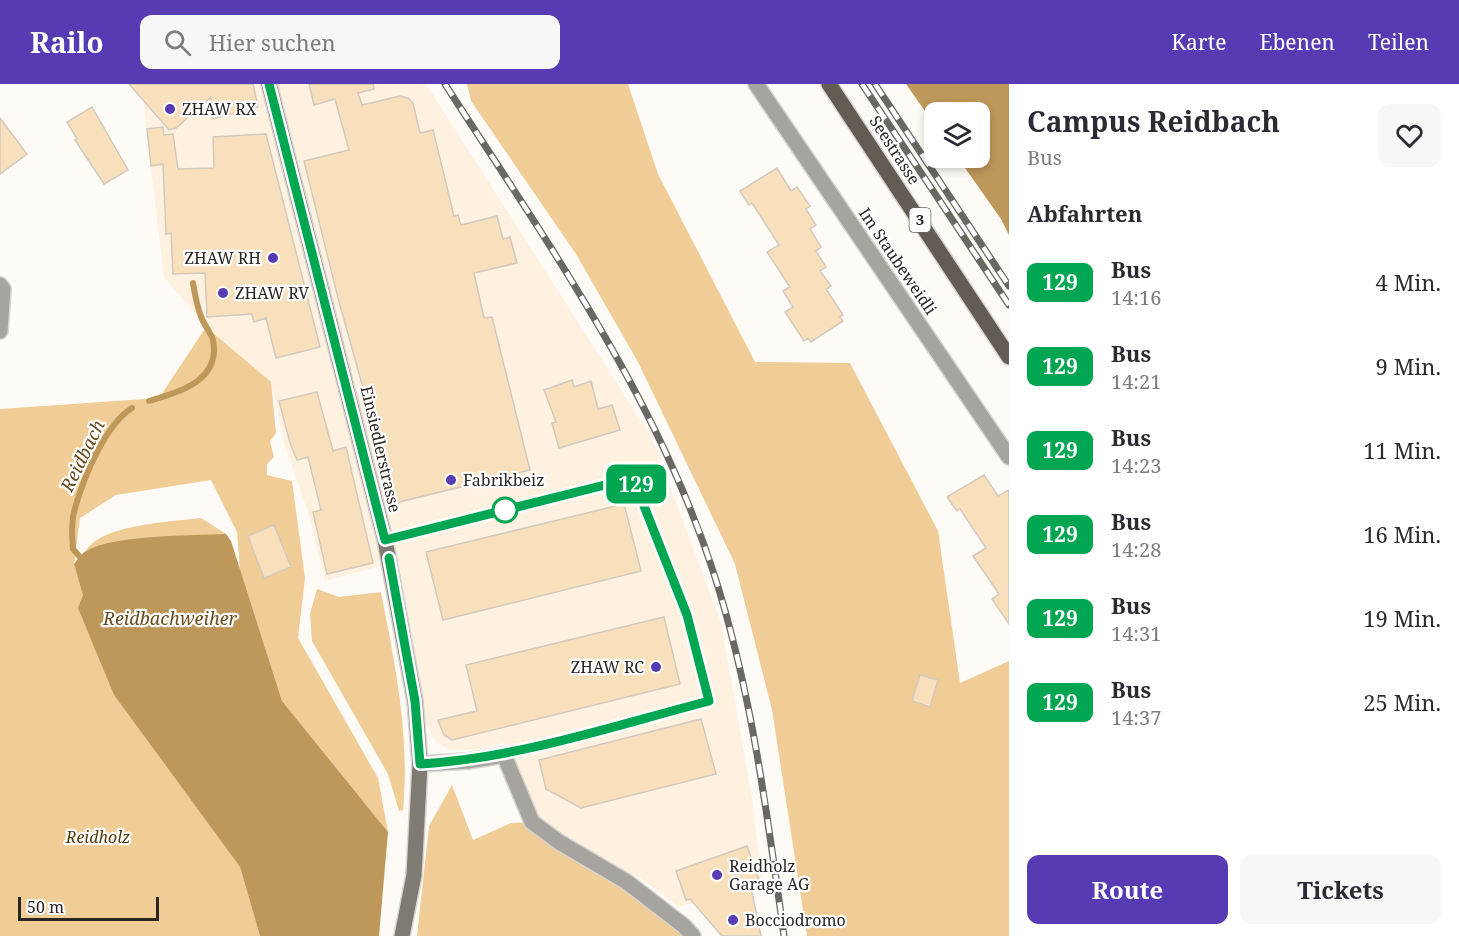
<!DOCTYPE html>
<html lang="de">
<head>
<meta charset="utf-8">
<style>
	:root { --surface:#fff; --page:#f7f7f7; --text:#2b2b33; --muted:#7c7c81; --accent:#563bb3 }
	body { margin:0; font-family:"Noto Serif",serif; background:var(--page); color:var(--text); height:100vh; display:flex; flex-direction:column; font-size:22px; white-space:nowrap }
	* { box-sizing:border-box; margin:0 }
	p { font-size:20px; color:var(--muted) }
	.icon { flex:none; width:33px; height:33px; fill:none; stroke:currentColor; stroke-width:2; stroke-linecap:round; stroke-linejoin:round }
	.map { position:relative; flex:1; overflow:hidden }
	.side { display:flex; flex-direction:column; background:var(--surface); width:450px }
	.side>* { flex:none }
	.badge { padding:0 12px; border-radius:9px; font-size:21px; line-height:39px }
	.buttons { position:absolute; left:924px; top:18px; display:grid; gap:12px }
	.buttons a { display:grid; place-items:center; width:66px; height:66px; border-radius:12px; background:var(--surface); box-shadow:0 3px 9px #0003; font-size:30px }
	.scale { position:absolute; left:18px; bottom:15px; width:141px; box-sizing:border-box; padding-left:6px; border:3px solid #292621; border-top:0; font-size:16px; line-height:21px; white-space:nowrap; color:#292621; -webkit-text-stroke:4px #fff; paint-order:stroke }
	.map>.badge { position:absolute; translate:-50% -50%; box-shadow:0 0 0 3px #fff }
	h2 { padding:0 18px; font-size:22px; line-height:54px }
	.round { display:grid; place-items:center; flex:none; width:63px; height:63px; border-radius:12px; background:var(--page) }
	.summary { display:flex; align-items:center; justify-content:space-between; height:102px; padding:0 18px }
	h1 { font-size:28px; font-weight:700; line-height:45px }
	.primary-button { display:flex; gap:12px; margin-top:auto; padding:12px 18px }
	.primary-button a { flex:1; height:69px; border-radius:12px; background:var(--accent); color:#fff; font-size:24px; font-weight:700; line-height:69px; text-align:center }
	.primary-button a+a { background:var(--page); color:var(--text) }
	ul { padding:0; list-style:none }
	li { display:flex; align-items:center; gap:18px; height:84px; padding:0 18px }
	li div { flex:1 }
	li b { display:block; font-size:22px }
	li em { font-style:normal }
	li .badge { min-width:66px; font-weight:700; text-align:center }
	header { display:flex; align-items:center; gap:36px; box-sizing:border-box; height:84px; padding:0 30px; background:var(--accent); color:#fff }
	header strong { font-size:28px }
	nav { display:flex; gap:33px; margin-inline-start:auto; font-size:21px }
	.search { width:420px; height:54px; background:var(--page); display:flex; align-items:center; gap:15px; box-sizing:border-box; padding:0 21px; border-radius:12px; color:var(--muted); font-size:22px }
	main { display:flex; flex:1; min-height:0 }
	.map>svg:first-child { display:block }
</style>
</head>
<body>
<header>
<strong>Railo</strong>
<div class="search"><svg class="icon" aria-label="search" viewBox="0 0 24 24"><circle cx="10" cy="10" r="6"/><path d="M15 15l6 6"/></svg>Hier suchen</div>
<nav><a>Karte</a><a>Ebenen</a><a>Teilen</a></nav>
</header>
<main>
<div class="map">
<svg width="1009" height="852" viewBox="0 0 1009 852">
	<rect width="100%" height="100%" fill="#fefbf6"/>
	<!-- built -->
	<path fill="#fef1df" d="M141 0H426L652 354 721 538 752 714 762 797 679 823 637 792 559 758 532 738 504 659 475 666H449L436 658 425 637 399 477 325 497 309 431 284 359 271 298 206 243 164 193Z"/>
	<!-- green -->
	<path fill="#f0cc96" d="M467 0H628L658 90 755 278 850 279 938 447 960 599 1009 577V852H807L772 626 735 480 638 278 576 170 471 17Z
		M206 243 271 298 276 349 270 357 274 373 267 380V391L292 397 305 494 298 554 378 694 388 748 282 617 240 486 237 448 211 396 116 411 80 434 74 480 114 611 240 783 260 852H0V325L159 314Z
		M201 434 226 450 86 467C102 440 171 438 201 434Z
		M317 505 339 513 381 508C395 581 410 650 403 726L399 727 388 690 312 557 310 530Z
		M452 701 473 756 511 739 532 738 692 852H417L429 742Z"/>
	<!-- water -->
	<path fill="#be975a" d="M906 0H1009V151L1001 135 958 74H980V28H934V40Z
		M226 450 231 457 282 617 388 748 379 852H260L240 783 114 611 78 524 83 511 74 480C77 476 81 470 86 467 116 450 191 452 226 450Z"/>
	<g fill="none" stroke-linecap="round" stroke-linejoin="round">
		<!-- stream -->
		<path stroke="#be975a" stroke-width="6" d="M149 317C179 308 221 297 213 256 211 249 205 242 202 235 197 223 195 212 193 199
			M80 473 73 465C72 451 71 437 75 424 84 393 105 341 132 324"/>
	</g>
	<!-- building -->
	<path fill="#f9e0bc" stroke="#d2cabe" stroke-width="1.5" d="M129 0H253L258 23 212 35 211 13 176 44 169 46Z
		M309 0H373L374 5 358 9 362 21 400 12 408 14 413 19 420 49 433 46 454 132 458 131 461 141 497 132 503 155 510 153 517 179 474 189 484 234 492 233 530 386 395 419 338 214 304 77 349 66 335 15 314 21Z
		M92 23 128 86 104 100 75 56 77 55 67 38Z
		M0 34 27 70 0 90Z
		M163 43 164 51 173 50 178 85 214 84 213 53 266 50 320 263 276 274 266 234 254 238 252 230 207 233 205 189 173 190 171 149 166 150 163 80 151 82 147 45Z
		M777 84 791 107 797 103 810 122 806 125 816 141 810 145 821 163 816 167 826 183 820 187 831 202 826 205 843 231 840 233 843 237 811 258 808 254 804 257 785 228 793 223 783 207 790 203 767 168 779 161 752 119 749 121 740 107Z
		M572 296 574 303 591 297 598 325 612 321 620 346 559 364 552 339 556 338 544 306Z
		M317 308 333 367 346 363 373 479 327 490 313 428 321 426 308 373 297 376 290 359 279 317Z
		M984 391 998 412 1009 406V540L992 515 999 510 973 472 986 464 960 425 957 427 947 413Z
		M624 420 641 487 443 536 426 468Z
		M274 441 291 483 264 494 248 452Z
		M664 533 680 600 452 656 444 651 438 636 477 627 466 581Z
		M920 591 938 596 930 623 912 617Z
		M701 635 716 690 581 724 546 705 539 676Z
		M747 762 759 796 750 799 761 852H722L690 815 686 816 676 787Z"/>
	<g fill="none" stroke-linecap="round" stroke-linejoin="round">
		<defs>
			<path id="minor" d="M756 0 1009 373
				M0 201 3 205 0 247
				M420 680 468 677 504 671 532 738 559 758 627 798 684 842 693 852"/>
			<path id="secondary" d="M269 0 385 456 415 617 420 680 417 736 414 791 402 852"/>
			<path id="primary" d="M829 0 1009 273"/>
		</defs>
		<!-- minor casing -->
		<use href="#minor" stroke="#d8d5d0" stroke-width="18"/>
		<!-- secondary casing -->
		<use href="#secondary" stroke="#d8d5d0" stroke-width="18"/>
		<!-- primary casing -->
		<use href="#primary" stroke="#d8d5d0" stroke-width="18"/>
		<!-- minor -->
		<use href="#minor" stroke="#a7a39e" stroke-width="15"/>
		<!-- secondary -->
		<use href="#secondary" stroke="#7f7a72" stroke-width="15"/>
		<!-- primary -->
		<use href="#primary" stroke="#625c53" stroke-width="15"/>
		<defs>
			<path id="rail" d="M445 0C546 157 656 311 714 490 752 608 767 730 784 852
				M862 0 1009 221
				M875 0 1009 202"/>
		</defs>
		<!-- rail casing -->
		<use href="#rail" stroke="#6b6863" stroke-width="7"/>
		<!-- rail -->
		<use href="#rail" stroke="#fff" stroke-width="4.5" stroke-dasharray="14" stroke-linecap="butt"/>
	</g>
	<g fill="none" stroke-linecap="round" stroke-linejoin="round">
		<defs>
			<path id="line" d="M269 0 385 456 633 394 687 531 709 617C613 642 519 674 420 680L415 617 389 474"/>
		</defs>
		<!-- line casing -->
		<use href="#line" stroke="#fff" stroke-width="14"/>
		<!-- line -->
		<use href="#line" stroke="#00a651" stroke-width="9"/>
	</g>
	<!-- markers -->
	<g fill="#563bb3" stroke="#fff" stroke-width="2">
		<circle cx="170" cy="25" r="6"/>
		<circle cx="273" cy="174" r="6"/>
		<circle cx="223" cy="209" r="6"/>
		<circle cx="451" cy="396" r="6"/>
		<circle cx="656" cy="583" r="6"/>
		<circle cx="717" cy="791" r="6"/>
		<circle cx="733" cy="836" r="6"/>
	</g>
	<circle fill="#fff" stroke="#00a651" stroke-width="3" cx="505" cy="426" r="12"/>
	<g text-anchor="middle" stroke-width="4.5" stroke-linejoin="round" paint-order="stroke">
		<!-- shield labels -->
		<rect fill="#fff" stroke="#696764" stroke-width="1.5" x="909.5" y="124" width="21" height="24" rx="4.5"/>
		<g font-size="15" font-weight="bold" fill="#292621">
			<text x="920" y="141">3</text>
		</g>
		<!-- poi labels -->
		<g font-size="16" fill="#292621" stroke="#fff" text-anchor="start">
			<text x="182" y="31">ZHAW RX</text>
			<text x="261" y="180" text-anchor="end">ZHAW RH</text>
			<text x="235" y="215">ZHAW RV</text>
			<text x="463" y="402">Fabrikbeiz</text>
			<text x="644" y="589" text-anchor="end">ZHAW RC</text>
			<text x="729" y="788">Reidholz<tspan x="729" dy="18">Garage AG</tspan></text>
			<text x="745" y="842">Bocciodromo</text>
		</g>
		<!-- street labels -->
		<g font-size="16" fill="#292621" stroke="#fff">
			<text transform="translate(895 66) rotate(57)" y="6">Seestrasse</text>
			<text transform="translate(898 177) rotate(56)" y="6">Im Staubeweidli</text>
			<text transform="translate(381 365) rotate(77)" y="6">Einsiedlerstrasse</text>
		</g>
		<!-- park labels -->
		<g font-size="16" font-style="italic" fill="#553906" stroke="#fff">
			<text x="98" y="759">Reidholz</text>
		</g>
		<!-- water labels -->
		<g font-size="18" font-style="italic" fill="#684c1d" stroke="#fff">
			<text transform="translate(83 372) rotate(-64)" y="6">Reidbach</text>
			<text x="170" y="541">Reidbachweiher</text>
		</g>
	</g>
</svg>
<div class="buttons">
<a><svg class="icon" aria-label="layers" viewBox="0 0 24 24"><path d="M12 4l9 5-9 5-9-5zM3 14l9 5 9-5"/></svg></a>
</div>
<div class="scale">50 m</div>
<b class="badge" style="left:636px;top:400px;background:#00a651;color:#fff">129</b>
</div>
<section class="side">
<div class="summary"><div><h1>Campus Reidbach</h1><p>Bus</p></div><a class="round"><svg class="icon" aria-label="heart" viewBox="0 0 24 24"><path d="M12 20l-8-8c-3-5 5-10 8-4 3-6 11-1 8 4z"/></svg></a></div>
<h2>Abfahrten</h2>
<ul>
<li><span class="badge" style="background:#00a651;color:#fff">129</span><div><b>Bus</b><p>14:16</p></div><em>4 Min.</em></li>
<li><span class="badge" style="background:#00a651;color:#fff">129</span><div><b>Bus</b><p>14:21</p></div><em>9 Min.</em></li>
<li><span class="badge" style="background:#00a651;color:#fff">129</span><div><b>Bus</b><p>14:23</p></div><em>11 Min.</em></li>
<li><span class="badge" style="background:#00a651;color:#fff">129</span><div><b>Bus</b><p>14:28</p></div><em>16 Min.</em></li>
<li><span class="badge" style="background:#00a651;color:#fff">129</span><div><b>Bus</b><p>14:31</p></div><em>19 Min.</em></li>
<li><span class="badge" style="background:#00a651;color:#fff">129</span><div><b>Bus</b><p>14:37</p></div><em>25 Min.</em></li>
</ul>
<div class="primary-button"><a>Route</a><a>Tickets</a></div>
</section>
</main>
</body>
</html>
